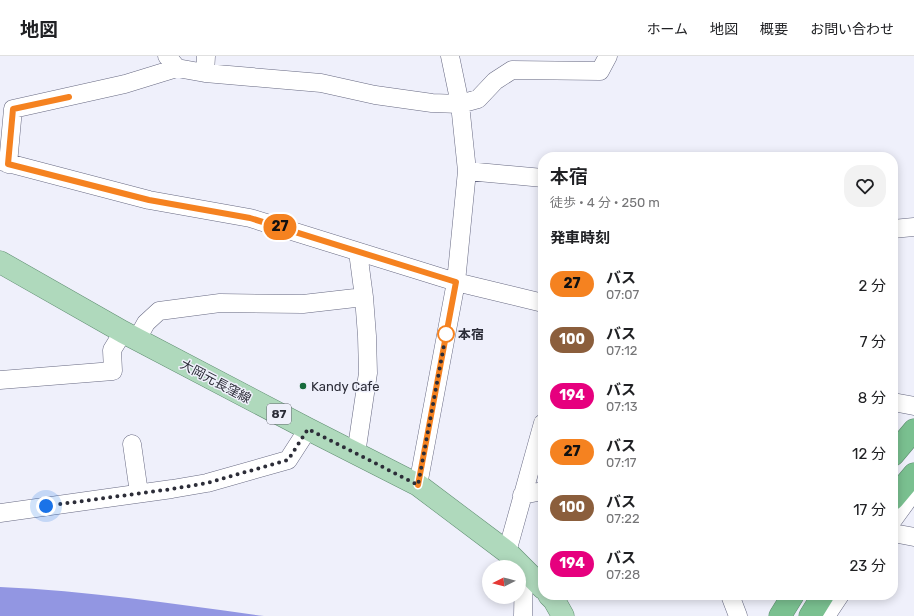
<!DOCTYPE html>
<html lang="ja">
<head>
<meta charset="utf-8">
<style>
	:root { --surface:#fff; --page:#f2f2f2; --text:#202124; --muted:#757577; --line:#e0e0e0 }
	body { margin:0; font-family:Rubik,"Noto Sans JP",sans-serif; background:var(--page); color:var(--text); height:100vh; display:flex; flex-direction:column; font-size:15px; white-space:nowrap }
	* { box-sizing:border-box; margin:0 }
	p { font-size:13px; color:var(--muted) }
	.icon { flex:none; width:22px; height:22px; fill:none; stroke:currentColor; stroke-width:2; stroke-linecap:round; stroke-linejoin:round }
	.map { position:relative; flex:1; overflow:hidden }
	.drawer { position:absolute; left:538px; top:96px; width:360px; height:448px; display:flex; flex-direction:column; background:var(--surface); border-radius:16px; box-shadow:0 2px 10px #0003 }
	.drawer>* { flex:none }
	.badge { padding:0 8px; border-radius:13px; font-size:14px; line-height:26px }
	.needle { width:26px; rotate:264deg }
	.controls { position:absolute; left:482px; top:504px; display:grid; gap:8px }
	.controls a { display:grid; place-items:center; width:44px; height:44px; border-radius:50%; background:var(--surface); box-shadow:0 2px 10px #0003; font-size:20px }
	.you { position:absolute; width:20px; height:20px; margin:-10px; border:3px solid #fff; border-radius:50%; background:#1a73e8; box-shadow:0 0 0 6px #1a73e833 }
	.map>.badge { position:absolute; translate:-50% -50%; box-shadow:0 0 0 2px #fff }
	h2 { padding:0 12px; font-size:15px; line-height:36px }
	.round { display:grid; place-items:center; flex:none; width:42px; height:42px; border-radius:16px; background:var(--page) }
	.overview { display:flex; align-items:center; justify-content:space-between; height:68px; padding:0 12px }
	h1 { font-size:19px; font-weight:600; line-height:30px }
	ul { padding:0; list-style:none }
	li { display:flex; align-items:center; gap:12px; height:56px; padding:0 12px }
	li div { flex:1 }
	li b { display:block; font-size:15px }
	li em { font-style:normal }
	li .badge { min-width:44px; font-weight:700; text-align:center }
	header { display:flex; align-items:center; gap:24px; box-sizing:border-box; height:56px; padding:0 20px; background:var(--surface); border-bottom:1px solid var(--line) }
	header strong { font-size:19px }
	nav { display:flex; gap:22px; margin-inline-start:auto; font-size:14px }
	.map>svg:first-child { display:block }
</style>
</head>
<body>
<header>
<strong>地図</strong>
<nav><a>ホーム</a><a>地図</a><a>概要</a><a>お問い合わせ</a></nav>
</header>
<div class="map">
<svg width="914" height="560" viewBox="0 0 914 560">
	<rect width="100%" height="100%" fill="#eff0fb"/>
	<!-- water -->
	<path fill="#9296e2" d="M0 531C89 535 176 548 264 560H0Z"/>
	<g fill="none" stroke-linecap="round" stroke-linejoin="round">
		<defs>
			<path id="minor" d="M167 0 177 12 205 17 321 27 375 39 432 47 460 48 478 43 495 25 512 14 600 15 608 0
				M205 17 206 0
				M0 105 149 144 250 162 456 226 543 247
				M8 108 13 53 125 28 177 12
				M467 115 543 122
				M893 173 914 171
				M137 283 146 267 159 255 220 247 303 248 364 241 358 196
				M0 324 113 315 112 294 123 276
				M893 346 914 350
				M132 388 139 437
				M356 398 368 317 367 280 364 241
				M418 429 456 226 467 115 460 48 450 0
				M522 439 543 435
				M0 457 172 433 207 427 288 404 308 373
				M893 464 914 435
				M893 477 914 481
				M507 496 543 367
				M730 539 738 560
				M523 560 524 512
				M826 560 840 539"/>
			<path id="major" d="M0 206 123 276 308 373 418 429 507 496 543 532
				M549 539 554 544 563 560"/>
			<path id="highway" d="M893 399 914 374
				M893 443 914 418
				M780 560 793 539
				M810 560 823 539"/>
		</defs>
		<!-- minor casing -->
		<use href="#minor" stroke="#676982" stroke-width="19"/>
		<!-- major casing -->
		<use href="#major" stroke="#5f8d71" stroke-width="23"/>
		<!-- highway casing -->
		<use href="#highway" stroke="#5f8d71" stroke-width="23"/>
		<!-- minor -->
		<use href="#minor" stroke="#fff" stroke-width="18"/>
		<!-- major -->
		<use href="#major" stroke="#afd9bc" stroke-width="22"/>
		<!-- highway -->
		<use href="#highway" stroke="#7ac090" stroke-width="22"/>
	</g>
	<g fill="none" stroke-linecap="round" stroke-linejoin="round">
		<defs>
			<path id="line" d="M69 41 13 53 8 108 149 144 250 162 456 226 418 429"/>
		</defs>
		<!-- line casing -->
		<use href="#line" stroke="#fff" stroke-width="9"/>
		<!-- line -->
		<use href="#line" stroke="#f58220" stroke-width="6"/>
		<!-- walk -->
		<path stroke="#2c2d38" stroke-width="4" stroke-dasharray="0 7.2" d="M46 450 172 433 207 427 288 404 308 373 418 429 447 273 446 278"/>
	</g>
	<!-- markers -->
	<circle fill="#fff" stroke="#f58220" stroke-width="2" cx="446" cy="278" r="8"/>
	<circle fill="#176b3c" stroke="#eff0fb" stroke-width="1.5" cx="303" cy="330" r="4"/>
	<g text-anchor="middle" stroke-width="3" stroke-linejoin="round" paint-order="stroke">
		<!-- shield labels -->
		<rect fill="#eff0fb" stroke="#666872" stroke-width="1" x="267" y="348" width="24" height="20" rx="3"/>
		<g font-size="12" font-weight="bold" fill="#2c2d38">
			<text x="279" y="362">87</text>
		</g>
		<!-- stop labels -->
		<g font-size="13" font-weight="bold" fill="#2c2d38" stroke="#eff0fb" text-anchor="start">
			<text x="458" y="283">本宿</text>
		</g>
		<!-- street labels -->
		<g font-size="13" fill="#2c2d38" stroke="#eff0fb">
			<text transform="translate(216 325) rotate(28)" y="5">大岡元長窪線</text>
		</g>
		<!-- poi labels -->
		<g font-size="13" fill="#2c2d38" stroke="#eff0fb" text-anchor="start">
			<text x="311" y="335">Kandy Cafe</text>
		</g>
	</g>
</svg>
<div class="controls">
<a><svg class="needle" viewBox="-14 -14 28 28"><path d="M0-13l5 13h-10z" fill="#e53935"/><path d="M0 13l5-13h-10z" fill="#757577"/></svg></a>
</div>
<div class="you" style="left:46px;top:450px"></div>
<b class="badge" style="left:280px;top:171px;background:#f58220;color:#111">27</b>
<section class="drawer">
<div class="overview"><div><h1>本宿</h1><p>徒歩 · 4 分 · 250 m</p></div><a class="round"><svg class="icon" aria-label="heart" viewBox="0 0 24 24"><path d="M12 20l-8-8c-3-5 5-10 8-4 3-6 11-1 8 4z"/></svg></a></div>
<h2>発車時刻</h2>
<ul>
<li><span class="badge" style="background:#f58220;color:#111">27</span><div><b>バス</b><p>07:07</p></div><em>2 分</em></li>
<li><span class="badge" style="background:#8b5e3c;color:#fff">100</span><div><b>バス</b><p>07:12</p></div><em>7 分</em></li>
<li><span class="badge" style="background:#e6007e;color:#fff">194</span><div><b>バス</b><p>07:13</p></div><em>8 分</em></li>
<li><span class="badge" style="background:#f58220;color:#111">27</span><div><b>バス</b><p>07:17</p></div><em>12 分</em></li>
<li><span class="badge" style="background:#8b5e3c;color:#fff">100</span><div><b>バス</b><p>07:22</p></div><em>17 分</em></li>
<li><span class="badge" style="background:#e6007e;color:#fff">194</span><div><b>バス</b><p>07:28</p></div><em>23 分</em></li>
</ul>
</section>
</div>
</body>
</html>
